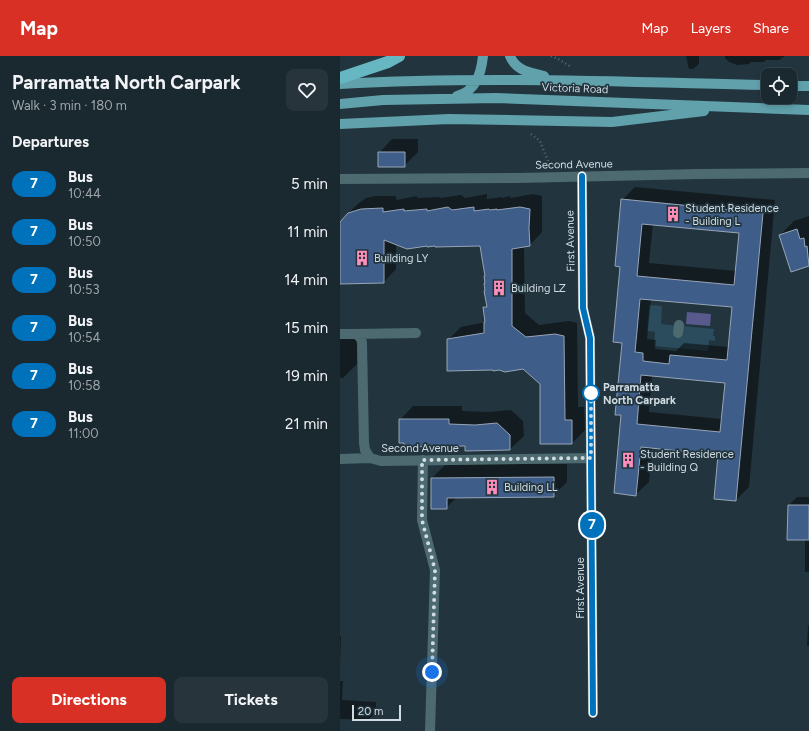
<!DOCTYPE html>
<html lang="en">
<head>
<meta charset="utf-8">
<style>
	:root { --surface:#1a282f; --page:#27343b; --text:#f1f3f6; --muted:#9fa6aa; --line:#38444b; --accent:#d93025 }
	body { margin:0; font-family:Figtree,sans-serif; background:var(--page); color:var(--text); height:100vh; display:flex; flex-direction:column; font-size:15px; white-space:nowrap }
	* { box-sizing:border-box; margin:0 }
	p { font-size:13px; color:var(--muted) }
	.icon { flex:none; width:22px; height:22px; fill:none; stroke:currentColor; stroke-width:2; stroke-linecap:round; stroke-linejoin:round }
	.map { position:relative; flex:1; overflow:hidden }
	.sheet { display:flex; flex-direction:column; background:var(--surface); width:340px }
	.sheet>* { flex:none }
	.badge { padding:0 8px; border-radius:13px; font-size:14px; line-height:26px }
	.fabs { position:absolute; left:421px; top:12px; display:grid; gap:8px }
	.fabs a { display:grid; place-items:center; width:36px; height:36px; border-radius:8px; background:var(--surface); box-shadow:0 2px 6px #0003,0 0 0 1px var(--line); font-size:20px }
	.scale { position:absolute; left:12px; bottom:10px; width:49px; box-sizing:border-box; padding-left:4px; border:2px solid #d1dce2; border-top:0; font-size:11px; line-height:14px; white-space:nowrap; color:#d1dce2; -webkit-text-stroke:3px #22353f; paint-order:stroke }
	.you { position:absolute; width:20px; height:20px; margin:-10px; border:3px solid #fff; border-radius:50%; background:#1a73e8; box-shadow:0 0 0 6px #1a73e833 }
	.map>.badge { position:absolute; translate:-50% -50%; box-shadow:0 0 0 2px #fff }
	h2 { padding:0 12px; font-size:15px; line-height:36px }
	.round { display:grid; place-items:center; flex:none; width:42px; height:42px; border-radius:8px; background:var(--page) }
	.overview { display:flex; align-items:center; justify-content:space-between; height:68px; padding:0 12px }
	h1 { font-size:19px; font-weight:700; line-height:30px }
	.primary-button { display:flex; gap:8px; margin-top:auto; padding:8px 12px }
	.primary-button a { flex:1; height:46px; border-radius:8px; background:var(--accent); color:#fff; font-size:16px; font-weight:700; line-height:46px; text-align:center }
	.primary-button a+a { background:var(--page); color:var(--text) }
	ul { padding:0; list-style:none }
	li { display:flex; align-items:center; gap:12px; height:48px; padding:0 12px }
	li div { flex:1 }
	li b { display:block; font-size:15px }
	li em { font-style:normal }
	li .badge { min-width:44px; font-weight:700; text-align:center }
	header { display:flex; align-items:center; gap:24px; box-sizing:border-box; height:56px; padding:0 20px; background:var(--accent); color:#fff }
	header strong { font-size:19px }
	nav { display:flex; gap:22px; margin-inline-start:auto; font-size:14px }
	main { display:flex; flex:1; min-height:0 }
	.map>svg:first-child { display:block }
</style>
</head>
<body>
<header>
<strong>Map</strong>
<nav><a>Map</a><a>Layers</a><a>Share</a></nav>
</header>
<main>
<section class="sheet">
<div class="overview"><div><h1>Parramatta North Carpark</h1><p>Walk · 3 min · 180 m</p></div><a class="round"><svg class="icon" aria-label="heart" viewBox="0 0 24 24"><path d="M12 20l-8-8c-3-5 5-10 8-4 3-6 11-1 8 4z"/></svg></a></div>
<h2>Departures</h2>
<ul>
<li><span class="badge" style="background:#0072bc;color:#fff">7</span><div><b>Bus</b><p>10:44</p></div><em>5 min</em></li>
<li><span class="badge" style="background:#0072bc;color:#fff">7</span><div><b>Bus</b><p>10:50</p></div><em>11 min</em></li>
<li><span class="badge" style="background:#0072bc;color:#fff">7</span><div><b>Bus</b><p>10:53</p></div><em>14 min</em></li>
<li><span class="badge" style="background:#0072bc;color:#fff">7</span><div><b>Bus</b><p>10:54</p></div><em>15 min</em></li>
<li><span class="badge" style="background:#0072bc;color:#fff">7</span><div><b>Bus</b><p>10:58</p></div><em>19 min</em></li>
<li><span class="badge" style="background:#0072bc;color:#fff">7</span><div><b>Bus</b><p>11:00</p></div><em>21 min</em></li>
</ul>
<div class="primary-button"><a>Directions</a><a>Tickets</a></div>
</section>
<div class="map">
<svg width="469" height="675" viewBox="0 0 469 675">
	<rect width="100%" height="100%" fill="#22353f"/>
	<!-- green -->
	<path fill="#2b4c5d" d="M309 249 322 250 321 268 374 273 373 280H375V285L369 284 368 295 314 290 315 276 307 275Z"/>
	<!-- water -->
	<path fill="#58598c" d="M347 256 371 258 370 270 346 268Z"/>
	<!-- shadow -->
	<path fill="#0007" fill-rule="evenodd" d="M346 0H359V8L353 13H349Z
		M385 0H445L439 4H426L424 6H411L409 8 397 9 389 6 385 2Z
		M52 83H78V96L64 110 39 97Z
		M295 131 435 144 409 431 396 444 379 398 312 391 309 426 296 438 282 358 283 286 281 210 282 144ZM313 168 400 176 396 215 309 207ZM311 243 393 250 389 291 344 287 336 295 315 293 316 284 307 283ZM312 319 386 326 382 363 309 356Z
		M147 138V143L162 141V142L170 140V142L193 138 202 140V176L190 189 184 190 185 257 199 269 229 265 237 267 238 351H244L245 374 232 387 201 328 184 312 108 284 121 271 146 266 144 251 147 248 145 220 146 219 141 189 56 188V213L44 226 0 227V170L5 160 19 147 26 142 35 140H56V144L77 140V142L100 141V142L121 139 125 142Z
		M469 160V209L440 179 454 165Z
		M0 280H17V308L3 322H0Z
		M73 350H122V355L149 356 171 354 183 365 184 380 170 393 126 389 60 364Z
		M106 408H227V426L213 440 117 441 106 452 92 422Z
		M457 441H469V516H465V483H448L449 449Z
		M469 569V590H467L468 570Z
		M0 580H1L0 611Z
		M0 625H3L2 644 36 646V656L28 664 0 663Z"/>
	<!-- building -->
	<path fill="#3e5d89" stroke="#98a5b7" fill-rule="evenodd" d="M38 96H65V111H38Z
		M281 143 423 157 396 445 374 443 378 399 301 391 296 440 274 437 281 359H275L282 287 273 286 280 211 275 210ZM302 168 399 177 394 229 297 220ZM300 243 392 251 387 304 330 299 329 308 303 305V297L295 296ZM301 319 385 327 380 376 297 368Z
		M108 151 112 154 134 151V155L149 153 150 154 157 153V154L180 151 190 153 189 172 190 190 172 193V270L186 281 215 278 224 280 225 364H232V388H200V328L183 313 165 316 159 314 153 315V314L107 315V283L144 277V266H145L143 251H147L144 235H145L144 227H145L144 220H145L140 190 95 191V190L87 191V190L67 193 44 184V227L0 228V166L8 157 21 153 43 152V156L64 153V155L87 153V155Z
		M457 173 460 183 464 182 465 191 467 190 469 210 451 216 439 179Z
		M59 363H109V368L135 369 157 367 170 379V394L125 395V390L64 391V387H59Z
		M214 421V441L107 442V453H91V422Z
		M448 449H469V484H447Z"/>
	<g fill="none" stroke-linecap="round" stroke-linejoin="round">
		<!-- path -->
		<path stroke="#5a6b73" stroke-width="2.5" stroke-dasharray="1 3" stroke-linecap="butt" d="M211 0 218 3 230 10
			M191 78 200 85 209 108"/>
		<!-- minor -->
		<path stroke="#4c6a6f" stroke-width="10" d="M242 120 243 252 250 282 253 657
			M0 123 178 122 359 118 469 117
			M338 277 339 269
			M0 278H16L21 282 22 287 24 387 25 394 30 402 41 405 251 402
			M16 278 76 277
			M0 403 30 402
			M83 404 82 464 95 514 90 675"/>
		<!-- major -->
		<path stroke="#60a1ab" stroke-width="10" d="M170 0C176 15 190 16 204 20
			M0 28C143 20 285 26 428 29
			M450 30H469
			M117 40C136 35 141 18 143 0
			M0 48 43 44 156 42 469 54
			M0 68 109 63 272 66 364 55"/>
		<!-- highway -->
		<path stroke="#67b7c3" stroke-width="12" d="M0 22 48 6 59 0"/>
	</g>
	<g fill="none" stroke-linecap="round" stroke-linejoin="round">
		<defs>
			<path id="line" d="M242 120 243 252 250 282 253 657"/>
		</defs>
		<!-- line casing -->
		<use href="#line" stroke="#fff" stroke-width="9"/>
		<!-- line -->
		<use href="#line" stroke="#0072bc" stroke-width="6"/>
		<!-- walk -->
		<path stroke="#d1dce2" stroke-width="4" stroke-dasharray="0 7.2" d="M92 616 95 514 82 464V404L251 402V337"/>
	</g>
	<!-- icons -->
	<defs>
		<symbol id="building-bare" viewBox="-9 -9 18 18"><path d="M-4-6H4V6H1V3H-1V6H-4ZM-2.5-4.3h1.7v1.8h-1.7ZM.8-4.3h1.7v1.8H.8ZM-2.5-1h1.7V.8h-1.7ZM.8-1h1.7V.8H.8Z" fill="#ff8eba" stroke="#22353f" stroke-width="2.5" paint-order="stroke"/></symbol>
	</defs>
	<g fill-rule="evenodd">
		<use href="#building-bare" x="322" y="147" width="22" height="22"/>
		<use href="#building-bare" x="11" y="191" width="22" height="22"/>
		<use href="#building-bare" x="148" y="221" width="22" height="22"/>
		<use href="#building-bare" x="277" y="393" width="22" height="22"/>
		<use href="#building-bare" x="141" y="420" width="22" height="22"/>
	</g>
	<!-- markers -->
	<circle fill="#fff" stroke="#0072bc" stroke-width="2" cx="251" cy="337" r="8"/>
	<g text-anchor="middle" stroke-width="3.5" stroke-linejoin="round" paint-order="stroke">
		<!-- street labels -->
		<g font-size="11" fill="#d1dce2" stroke="#22353f">
			<text transform="translate(235 32) rotate(2)" y="4">Victoria Road</text>
			<text transform="translate(234 108) rotate(-1)" y="4">Second Avenue</text>
			<text transform="translate(230 185) rotate(-91)" y="4">First Avenue</text>
			<text x="80" y="396">Second Avenue</text>
			<text transform="translate(240 532) rotate(-90)" y="4">First Avenue</text>
		</g>
		<!-- poi labels -->
		<g font-size="11" fill="#d1dce2" stroke="#22353f" text-anchor="start">
			<text x="345" y="156">Student Residence<tspan x="345" dy="13">- Building L</tspan></text>
			<text x="34" y="206">Building LY</text>
			<text x="171" y="236">Building LZ</text>
			<text x="300" y="402">Student Residence<tspan x="300" dy="13">- Building Q</tspan></text>
			<text x="164" y="435">Building LL</text>
		</g>
		<!-- stop labels -->
		<g font-size="11" font-weight="bold" fill="#d1dce2" stroke="#22353f" text-anchor="start">
			<text x="263" y="335">Parramatta<tspan x="263" dy="13">North Carpark</tspan></text>
		</g>
	</g>
</svg>
<div class="fabs">
<a><svg class="icon" aria-label="locate" viewBox="0 0 24 24"><circle cx="12" cy="12" r="6"/><path d="M12 2v4M12 18v4M2 12h4M18 12h4"/></svg></a>
</div>
<div class="scale">20 m</div>
<div class="you" style="left:92px;top:616px"></div>
<b class="badge" style="left:252px;top:469px;background:#0072bc;color:#fff">7</b>
</div>
</main>
</body>
</html>
